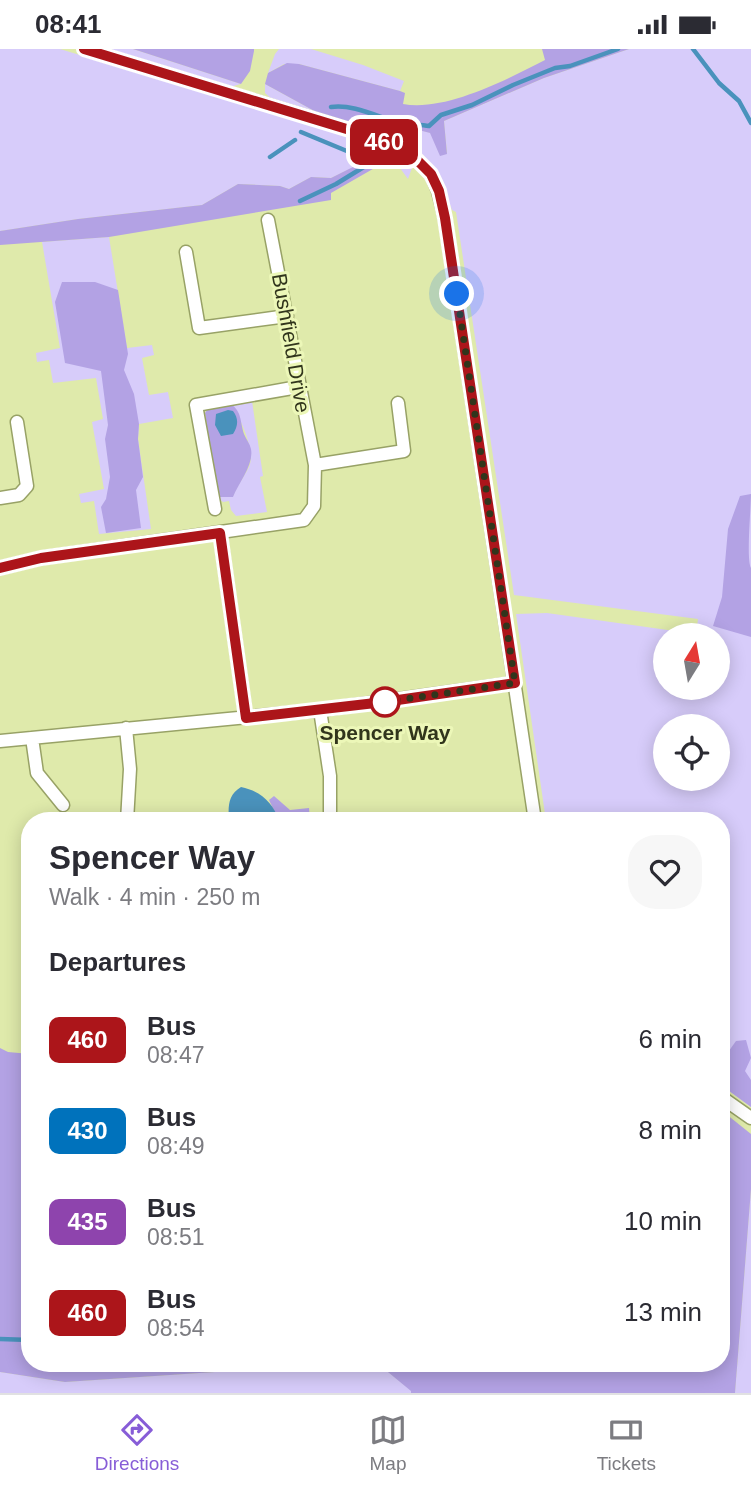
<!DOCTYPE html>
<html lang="en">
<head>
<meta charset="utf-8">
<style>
	:root { --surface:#fff; --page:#f7f7f7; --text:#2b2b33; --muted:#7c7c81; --line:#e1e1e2; --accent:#875dd7 }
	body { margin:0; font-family:Arial,sans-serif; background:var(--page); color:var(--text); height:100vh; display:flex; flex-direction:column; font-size:26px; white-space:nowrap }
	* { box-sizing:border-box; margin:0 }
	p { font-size:23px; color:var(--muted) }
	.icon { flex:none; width:38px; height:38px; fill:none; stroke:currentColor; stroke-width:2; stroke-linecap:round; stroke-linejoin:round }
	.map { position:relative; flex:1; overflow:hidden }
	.details { position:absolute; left:21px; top:763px; width:709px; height:560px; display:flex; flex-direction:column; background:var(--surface); border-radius:28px; box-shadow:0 4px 18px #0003 }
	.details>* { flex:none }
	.badge { padding:0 14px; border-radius:10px; font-size:24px; line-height:46px }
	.needle { width:46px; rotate:11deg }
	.controls { position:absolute; left:653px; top:574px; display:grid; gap:14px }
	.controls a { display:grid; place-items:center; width:77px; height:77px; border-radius:50%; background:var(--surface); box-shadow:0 4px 18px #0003; font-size:35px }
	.you { position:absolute; width:35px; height:35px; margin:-18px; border:5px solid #fff; border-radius:50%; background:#1a73e8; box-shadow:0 0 0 10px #1a73e833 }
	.map>.badge { position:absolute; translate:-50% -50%; box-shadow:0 0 0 4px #fff }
	h2 { padding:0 28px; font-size:26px; line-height:63px }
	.round { display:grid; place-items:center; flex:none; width:74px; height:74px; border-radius:28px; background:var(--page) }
	.headline { display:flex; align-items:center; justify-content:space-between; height:119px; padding:0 28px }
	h1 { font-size:33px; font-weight:700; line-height:52px }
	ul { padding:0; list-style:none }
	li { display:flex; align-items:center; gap:21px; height:91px; padding:0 28px }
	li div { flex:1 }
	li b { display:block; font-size:26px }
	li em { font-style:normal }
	li .badge { min-width:77px; font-weight:700; text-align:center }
	.status { display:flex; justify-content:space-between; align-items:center; height:49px; padding:0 35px; background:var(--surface); direction:ltr }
	.status svg { height:19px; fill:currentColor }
	.tabs { display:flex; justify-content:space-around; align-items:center; height:98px; border-top:2px solid var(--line); background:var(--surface); font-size:19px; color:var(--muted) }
	.tabs a { display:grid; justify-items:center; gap:4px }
	.tabs .active { color:var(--accent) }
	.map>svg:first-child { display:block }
</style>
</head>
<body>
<div class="status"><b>08:41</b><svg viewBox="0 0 49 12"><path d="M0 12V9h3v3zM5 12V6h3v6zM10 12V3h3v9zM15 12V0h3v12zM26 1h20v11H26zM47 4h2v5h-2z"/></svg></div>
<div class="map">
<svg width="751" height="1344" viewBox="0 0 751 1344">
	<rect width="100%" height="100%" fill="#dfeaab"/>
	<!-- green -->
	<path fill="#d7ccfa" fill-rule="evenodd" d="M0 0H60L357 90 358 116 331 129 311 128 289 140 280 137 238 135 202 156 78 170 0 182Z
		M103 0H133L241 35 230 38Z
		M279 0H311L363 16 404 32 400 42 299 15H284L268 24 275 5Z
		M629 0H751V1058L721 1036V772H546L516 565 547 564 696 585 698 570 514 546 456 163 452 161C436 113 427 100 377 83L385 72 431 84 440 106 447 104 444 72 544 29ZM665 586H718V639H665ZM665 677H718V730H665Z
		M265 35 318 64 276 54 265 44Z
		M371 95 413 116 408 130 397 115 385 113Z
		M109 188 127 299 152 296 154 306 142 309 149 346 168 343 173 369 139 375 138 390 151 480 99 485 94 452 81 454 79 445 104 440 92 373 103 370 96 329 53 334 49 311 37 313 36 304 60 299 42 193Z
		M252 352 263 427 260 428 267 463 236 467 231 461 229 452 223 453 217 448 233 447C237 437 244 428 249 418 256 402 240 368 231 355Z
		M751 1140V1344H735Z
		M352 1314H377L412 1342 411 1344H0V1323L65 1333Z"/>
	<!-- forest -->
	<path fill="#b3a2e4" d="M133 0H254V2L250 22 241 35Z
		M542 0H629L544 29 444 72 447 105 440 107 430 84 385 72 377 83 318 64 265 35 268 24 287 14 299 15 400 42 405 44 403 55C445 63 508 30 545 11Z
		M357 90 371 95 385 113 331 144V151L109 188 0 196V182L78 170 202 156 238 135 280 137 289 140 311 128 331 129 357 116Z
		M62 233H95L118 241 128 305 124 321 134 345 139 375 138 390 143 428 136 441 141 479 106 484 101 458 106 450 110 428 105 390 108 376 101 322 65 314 55 253Z
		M231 355C242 363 240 372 244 385 246 390 250 395 251 400 254 416 239 433 233 448H217L205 364 208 359Z
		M751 445C751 460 746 510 751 519V588L713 577 722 548 728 480 740 447Z
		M274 747 290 761 309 759 310 772H279L269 751Z
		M746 991 751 1009 745 1022 751 1031V1058L721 1036V1013L736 992Z
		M0 999 8 1003 30 1005V1314H352L65 1333 0 1323Z
		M721 1061 751 1085V1140L735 1344H411V1342L377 1314H721Z"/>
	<!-- water -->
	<path fill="#4a92bc" d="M228 361 233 362C239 370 238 377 233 385L221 387 215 376 216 365Z
		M241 738C260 742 273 753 279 772H229C228 757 228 746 241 738Z"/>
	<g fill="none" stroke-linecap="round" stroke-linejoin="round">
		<!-- stream -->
		<path stroke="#4a92bc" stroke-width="4.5" d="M693 0 719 34 739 52 751 74
			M331 58C350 55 372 65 390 71 403 75 416 75 429 77L441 66 472 56 513 36 555 19 570 17 618 0
			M270 108 295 91
			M300 152 336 135 385 105 373 100 354 105 301 83
			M0 1290 30 1291"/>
		<defs>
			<path id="minor" d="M84 0 364 85 399 99 413 107 431 125 438 142 445 169 535 772
				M186 203 199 279 287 267
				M315 416 404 402 398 354
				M0 449 19 446 27 437 17 373
				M215 460 196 356 298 338
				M220 484 246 669
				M0 519 41 509 304 471 314 457 315 416 268 171
				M320 661 330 727V772
				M126 679 130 720 127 772
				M32 689 37 724 63 756
				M0 692 320 661 515 634
				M721 1048 751 1069"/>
		</defs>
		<!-- minor casing -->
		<use href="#minor" stroke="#98a266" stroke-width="15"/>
		<!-- minor -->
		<use href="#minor" stroke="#fff" stroke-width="12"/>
	</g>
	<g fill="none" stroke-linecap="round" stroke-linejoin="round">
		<defs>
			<path id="line" d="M0 519 41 509 220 484 246 669 384 653 515 634 445 169 439 142 431 125 413 107 399 99 363 85 84 0"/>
		</defs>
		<!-- line casing -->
		<use href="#line" stroke="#fff" stroke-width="16"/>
		<!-- line -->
		<use href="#line" stroke="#ac151a" stroke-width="10"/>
		<!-- walk -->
		<path stroke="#31351c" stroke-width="7" stroke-dasharray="0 12.6" d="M385 653 515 634 457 245"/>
	</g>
	<!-- markers -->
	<circle fill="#fff" stroke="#ac151a" stroke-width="3.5" cx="385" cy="653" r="14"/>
	<g text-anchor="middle" stroke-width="6" stroke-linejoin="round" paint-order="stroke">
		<!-- street labels -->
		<g font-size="21" fill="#31351c" stroke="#ecf7b8">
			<text transform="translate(291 294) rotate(80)" y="7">Bushfield Drive</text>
		</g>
		<!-- stop labels -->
		<g font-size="21" font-weight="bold" fill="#31351c" stroke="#ecf7b8">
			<text x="385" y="691">Spencer Way</text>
		</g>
	</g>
</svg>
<div class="controls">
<a><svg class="needle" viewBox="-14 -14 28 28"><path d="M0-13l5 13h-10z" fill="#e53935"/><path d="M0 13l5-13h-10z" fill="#7c7c81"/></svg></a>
<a><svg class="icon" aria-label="locate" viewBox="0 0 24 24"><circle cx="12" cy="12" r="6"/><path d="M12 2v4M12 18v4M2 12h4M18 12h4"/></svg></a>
</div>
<div class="you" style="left:457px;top:245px"></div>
<b class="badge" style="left:384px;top:93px;background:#ac151a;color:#fff">460</b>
<section class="details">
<div class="headline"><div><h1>Spencer Way</h1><p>Walk · 4 min · 250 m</p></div><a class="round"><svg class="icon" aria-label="heart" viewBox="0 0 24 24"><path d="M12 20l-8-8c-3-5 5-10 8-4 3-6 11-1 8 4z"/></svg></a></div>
<h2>Departures</h2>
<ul>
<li><span class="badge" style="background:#ac151a;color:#fff">460</span><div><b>Bus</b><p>08:47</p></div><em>6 min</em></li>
<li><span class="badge" style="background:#0072bc;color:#fff">430</span><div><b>Bus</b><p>08:49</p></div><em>8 min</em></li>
<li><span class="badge" style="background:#8e44ad;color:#fff">435</span><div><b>Bus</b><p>08:51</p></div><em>10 min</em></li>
<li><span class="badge" style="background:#ac151a;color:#fff">460</span><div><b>Bus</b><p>08:54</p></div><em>13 min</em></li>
</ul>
</section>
</div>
<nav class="tabs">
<a class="active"><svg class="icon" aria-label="directions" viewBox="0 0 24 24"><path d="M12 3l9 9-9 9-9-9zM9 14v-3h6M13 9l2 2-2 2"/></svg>Directions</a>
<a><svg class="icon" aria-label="map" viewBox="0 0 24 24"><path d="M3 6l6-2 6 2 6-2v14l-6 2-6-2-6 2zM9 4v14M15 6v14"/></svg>Map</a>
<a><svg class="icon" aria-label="tickets" viewBox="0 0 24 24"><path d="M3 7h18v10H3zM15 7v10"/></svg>Tickets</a>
</nav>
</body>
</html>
